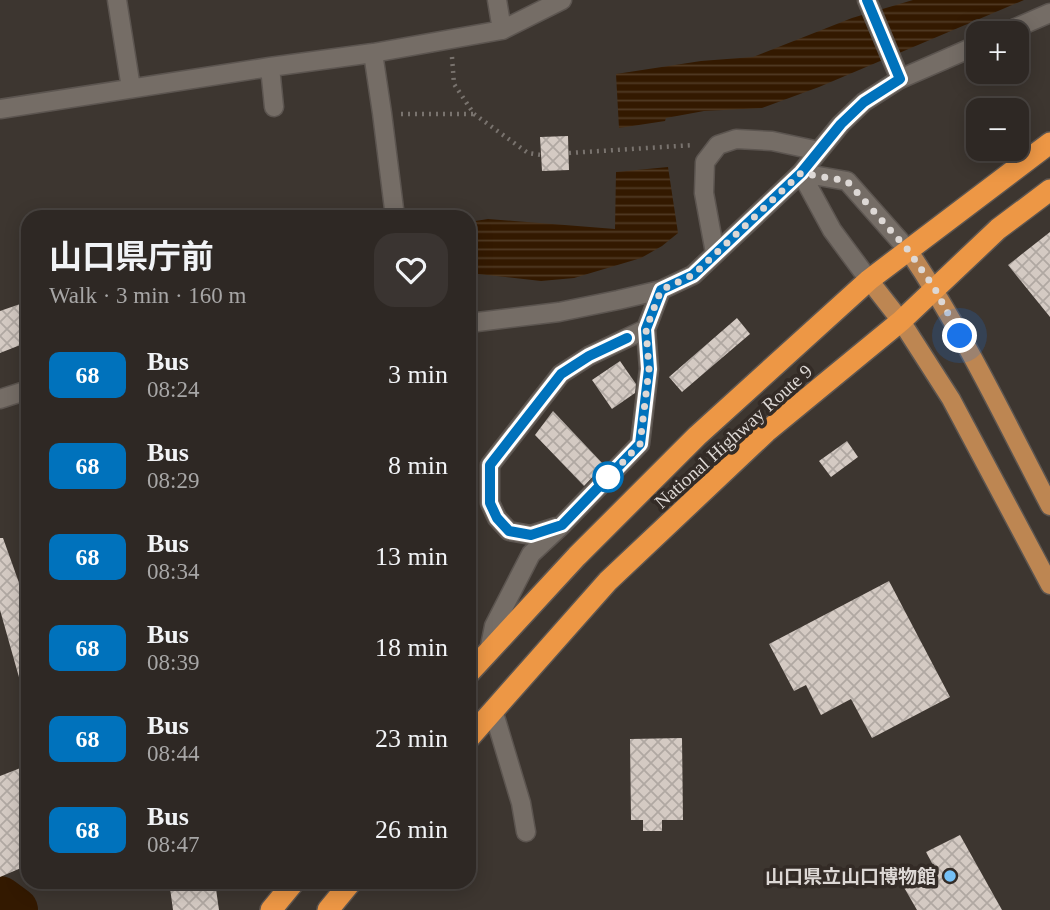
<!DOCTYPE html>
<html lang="en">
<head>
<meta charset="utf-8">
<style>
	:root { --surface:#2e2824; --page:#3a3431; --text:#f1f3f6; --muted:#a7a6a6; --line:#494441 }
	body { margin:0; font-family:"Times New Roman","Noto Sans JP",serif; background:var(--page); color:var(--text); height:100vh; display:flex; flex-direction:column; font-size:26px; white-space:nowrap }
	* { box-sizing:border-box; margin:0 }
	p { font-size:23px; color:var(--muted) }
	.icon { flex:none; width:38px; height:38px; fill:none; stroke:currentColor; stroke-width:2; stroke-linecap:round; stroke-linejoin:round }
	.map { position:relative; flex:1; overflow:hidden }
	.side { position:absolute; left:21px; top:210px; width:455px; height:679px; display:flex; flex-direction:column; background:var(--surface); border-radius:21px; box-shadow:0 4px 18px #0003,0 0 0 2px var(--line) }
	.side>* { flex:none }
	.badge { padding:0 14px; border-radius:10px; font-size:24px; line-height:46px }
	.buttons { position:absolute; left:966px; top:21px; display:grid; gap:14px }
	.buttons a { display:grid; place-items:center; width:63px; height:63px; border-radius:14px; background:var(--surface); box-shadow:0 4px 18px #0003,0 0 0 2px var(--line); font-size:35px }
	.you { position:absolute; width:35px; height:35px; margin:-18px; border:5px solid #fff; border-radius:50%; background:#1a73e8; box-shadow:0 0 0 10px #1a73e833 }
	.map>.badge { position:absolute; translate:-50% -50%; box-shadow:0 0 0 4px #fff }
	.round { display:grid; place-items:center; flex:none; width:74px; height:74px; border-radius:21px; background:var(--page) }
	.overview { display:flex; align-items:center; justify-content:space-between; height:119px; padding:0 28px }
	h1 { font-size:33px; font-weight:700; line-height:52px }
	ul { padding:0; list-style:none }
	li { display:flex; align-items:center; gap:21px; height:91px; padding:0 28px }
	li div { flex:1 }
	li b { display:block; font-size:26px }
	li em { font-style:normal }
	li .badge { min-width:77px; font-weight:700; text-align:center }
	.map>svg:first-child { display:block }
</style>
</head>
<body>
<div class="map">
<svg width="1050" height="910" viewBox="0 0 1050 910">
	<defs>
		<pattern id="water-rules" width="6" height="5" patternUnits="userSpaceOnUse" patternTransform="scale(1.75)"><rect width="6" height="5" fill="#331900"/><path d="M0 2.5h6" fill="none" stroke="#503a24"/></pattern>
		<pattern id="building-cross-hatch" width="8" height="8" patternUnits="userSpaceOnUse" patternTransform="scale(1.75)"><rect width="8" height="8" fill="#d4cac3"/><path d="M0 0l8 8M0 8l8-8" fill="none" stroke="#b0a8a2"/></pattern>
	</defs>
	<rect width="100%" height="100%" fill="#3d3630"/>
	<!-- water -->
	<path fill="url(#water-rules)" d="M913 0H1024L819 87 762 108 704 111 666 118 665 121 619 128 616 74 701 61 753 57 852 18Z
		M668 167 678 233 662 246 641 258 574 278 541 281 469 273V222L488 219 615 229 616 172Z"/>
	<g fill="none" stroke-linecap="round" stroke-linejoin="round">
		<!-- river -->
		<path stroke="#331900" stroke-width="46" d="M0 899 15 910"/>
	</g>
	<!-- building -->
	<path fill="url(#building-cross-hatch)" d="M568 136 569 170 542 171 540 137Z
		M1050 232V317L1008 265Z
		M23 303 28 315V342L0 353V311Z
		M737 318 750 334 682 392 669 377Z
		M620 361 636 384 635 393 612 409 592 380Z
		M553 411 604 465 584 486 535 435Z
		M847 441 858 457 831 477 819 461Z
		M0 538H3L28 608V687L22 688 0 610Z
		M889 581 950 697 872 738 851 699 821 715 806 685 794 691 769 644Z
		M682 738 683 820H662V831H643V820H631L630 739Z
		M23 767 28 779V865L0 877V776Z
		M960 835 1002 910H917L902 884 934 867 926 852Z
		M215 882 219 910H173L170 888Z"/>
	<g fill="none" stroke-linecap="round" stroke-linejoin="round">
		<defs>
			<path id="minor" d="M117 0 131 88
				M497 0 502 30
				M867 0 900 79
				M1004 33 1050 13
				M373 53 382 113 395 217
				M270 67 274 107
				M0 109 270 67 373 53 502 30 562 0
				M801 173 847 181 908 250
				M801 173 832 230 869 280
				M715 253 704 193 705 162 718 145 736 139 772 141 819 151
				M469 323 559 312 618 300 661 290 693 275 801 173 841 124 864 102 900 79 978 45
				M0 399 28 390
				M556 527 531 535 509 531 497 518 490 503V465L561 374 589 356 646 329
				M489 651 494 626 531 554 562 525 640 444 649 369 646 329 661 290
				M493 710 521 803 526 832"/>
			<path id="major" d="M908 250C963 331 1005 420 1050 506
				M869 280 901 321 951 399 1050 585"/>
			<path id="highway" d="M469 673 577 556 697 436 869 280 1050 143
				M469 738 608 581 766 432 901 321 998 229 1050 190
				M271 910 294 882
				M328 910 351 882"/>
		</defs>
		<!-- minor casing -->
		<use href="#minor" stroke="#5c5550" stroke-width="21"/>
		<!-- major casing -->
		<use href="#major" stroke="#5c5550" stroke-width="21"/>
		<!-- highway casing -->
		<use href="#highway" stroke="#5c5550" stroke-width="24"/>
		<!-- path -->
		<path stroke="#79736e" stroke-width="4.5" stroke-dasharray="2 5" stroke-linecap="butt" d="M452 57 454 84 474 114 528 153 541 155
			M401 114H473
			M569 153 694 145"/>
		<!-- minor -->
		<use href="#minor" stroke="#756d66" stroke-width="18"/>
		<!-- major -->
		<use href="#major" stroke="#bd8652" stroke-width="18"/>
		<!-- highway -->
		<use href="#highway" stroke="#ed9745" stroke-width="21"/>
	</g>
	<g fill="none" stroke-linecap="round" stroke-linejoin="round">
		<defs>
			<path id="line" d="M627 338 589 356 561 374 490 465V503L497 518 509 531 531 535 562 525 640 444 649 369 646 329 661 290 693 275 801 173 841 124 864 102 900 79 867 0"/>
		</defs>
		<!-- line casing -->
		<use href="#line" stroke="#fff" stroke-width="16"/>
		<!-- line -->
		<use href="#line" stroke="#0072bc" stroke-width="10"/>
		<!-- walk -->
		<path stroke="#ddd8d5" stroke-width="7" stroke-dasharray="0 12.6" d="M608 477 607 479 640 444 649 369 646 329 661 290 693 275 801 173 847 181 908 250 935 289 960 336"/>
	</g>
	<!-- markers -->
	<circle fill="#fff" stroke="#0072bc" stroke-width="3.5" cx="608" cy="477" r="14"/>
	<circle fill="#75c0f6" stroke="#332b26" stroke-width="2.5" cx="950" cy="876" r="7"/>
	<g text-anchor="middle" stroke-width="7" stroke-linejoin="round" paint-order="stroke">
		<!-- street labels -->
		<g font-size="19" fill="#ddd8d5" stroke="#332b26">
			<text transform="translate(733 436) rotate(-42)" y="7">National Highway Route 9</text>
		</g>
		<!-- poi labels -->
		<g font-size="19" font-weight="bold" fill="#ddd8d5" stroke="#332b26" text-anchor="end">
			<text x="936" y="883">山口県立山口博物館</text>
		</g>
	</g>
</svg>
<div class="buttons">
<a>+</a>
<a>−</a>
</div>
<div class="you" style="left:960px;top:336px"></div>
<section class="side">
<div class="overview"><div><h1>山口県庁前</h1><p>Walk · 3 min · 160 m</p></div><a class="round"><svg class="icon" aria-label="heart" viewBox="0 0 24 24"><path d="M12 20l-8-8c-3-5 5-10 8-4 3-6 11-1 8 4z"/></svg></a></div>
<ul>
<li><span class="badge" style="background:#0072bc;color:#fff">68</span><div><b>Bus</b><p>08:24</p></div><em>3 min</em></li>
<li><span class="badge" style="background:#0072bc;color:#fff">68</span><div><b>Bus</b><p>08:29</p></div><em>8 min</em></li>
<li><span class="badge" style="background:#0072bc;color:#fff">68</span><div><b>Bus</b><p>08:34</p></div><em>13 min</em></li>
<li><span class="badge" style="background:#0072bc;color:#fff">68</span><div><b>Bus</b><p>08:39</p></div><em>18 min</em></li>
<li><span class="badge" style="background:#0072bc;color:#fff">68</span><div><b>Bus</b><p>08:44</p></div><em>23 min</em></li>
<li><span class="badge" style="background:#0072bc;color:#fff">68</span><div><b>Bus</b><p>08:47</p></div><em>26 min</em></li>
</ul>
</section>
</div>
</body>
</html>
